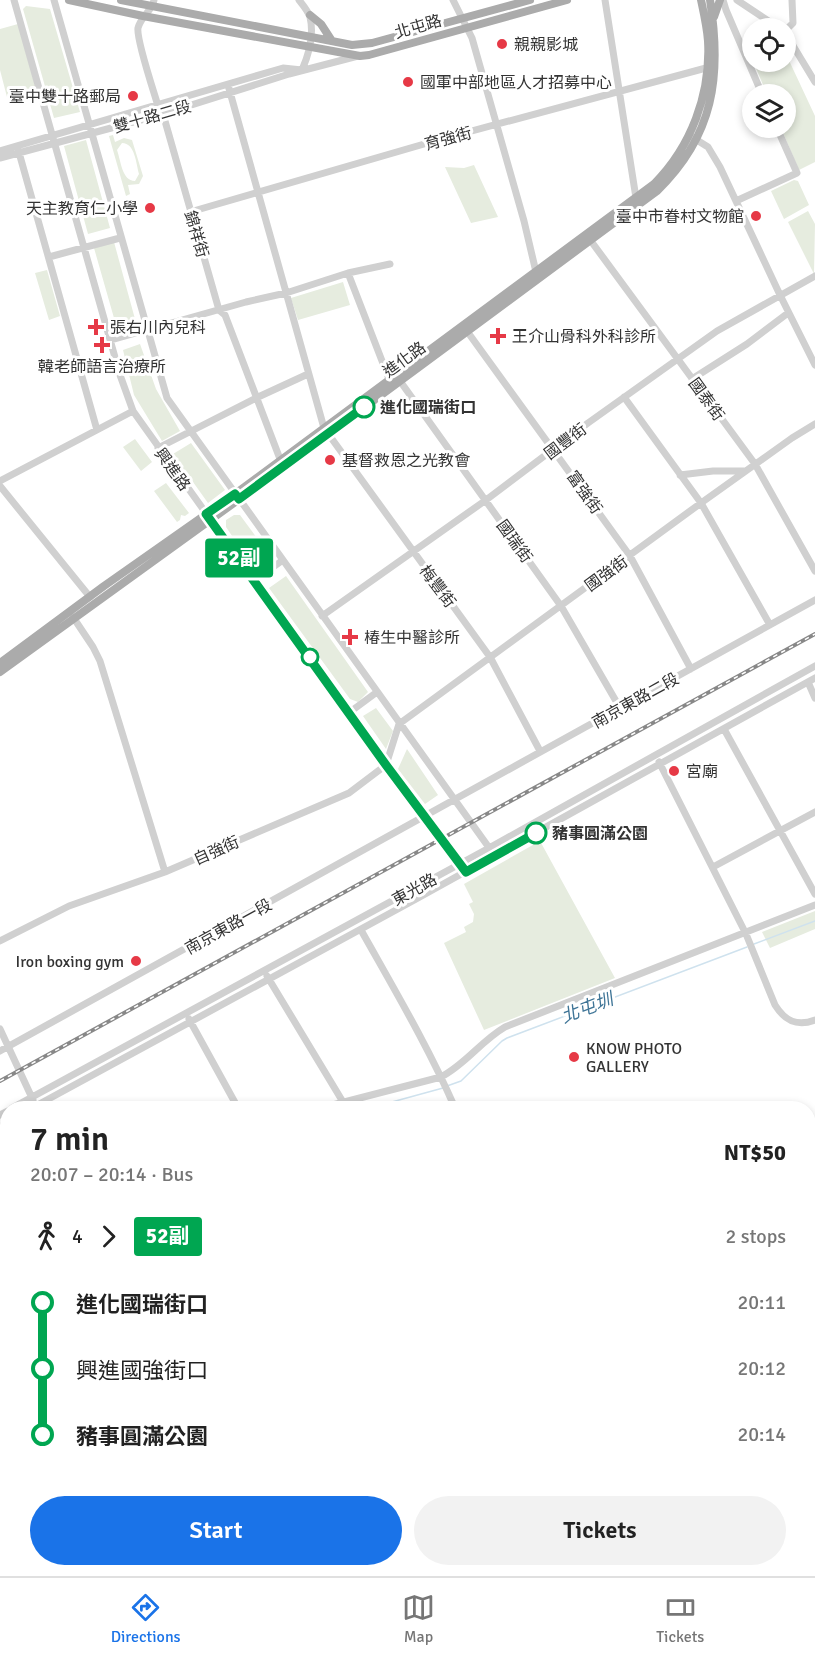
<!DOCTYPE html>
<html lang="en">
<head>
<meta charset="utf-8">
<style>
	:root { --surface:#fff; --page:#f2f2f2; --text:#222; --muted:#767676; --line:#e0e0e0; --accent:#1a73e8 }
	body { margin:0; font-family:Signika,"Noto Sans TC",sans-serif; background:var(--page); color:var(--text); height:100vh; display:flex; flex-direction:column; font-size:22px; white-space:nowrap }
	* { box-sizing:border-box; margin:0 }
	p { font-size:20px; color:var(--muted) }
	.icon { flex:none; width:33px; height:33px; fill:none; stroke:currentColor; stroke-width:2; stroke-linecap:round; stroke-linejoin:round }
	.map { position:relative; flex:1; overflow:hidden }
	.sheet { position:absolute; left:0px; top:1101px; width:816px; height:476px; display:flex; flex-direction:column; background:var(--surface); border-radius:24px 24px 0 0; box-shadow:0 3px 9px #0003 }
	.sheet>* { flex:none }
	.badge { padding:0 12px; border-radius:4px; font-size:21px; line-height:39px }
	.tools { position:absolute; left:742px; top:18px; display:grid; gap:12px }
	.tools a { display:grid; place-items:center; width:54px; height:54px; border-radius:50%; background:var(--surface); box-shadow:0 3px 9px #0003; font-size:30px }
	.map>.badge { position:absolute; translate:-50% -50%; box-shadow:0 0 0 3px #fff }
	.legs { display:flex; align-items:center; gap:9px; height:66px; padding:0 30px; font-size:20px }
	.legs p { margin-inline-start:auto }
	.headline { display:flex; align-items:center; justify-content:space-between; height:102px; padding:0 30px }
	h1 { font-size:33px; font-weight:600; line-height:45px }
	.action { display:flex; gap:12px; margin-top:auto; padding:12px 30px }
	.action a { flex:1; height:69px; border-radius:36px; background:var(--accent); color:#fff; font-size:24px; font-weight:600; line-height:69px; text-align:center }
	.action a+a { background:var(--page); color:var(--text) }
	ul { padding:0 30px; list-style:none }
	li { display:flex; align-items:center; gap:21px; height:66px; font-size:22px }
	li i { display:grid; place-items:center; width:9px; height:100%; margin:0 8px; background:currentColor }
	li i::after { content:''; width:15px; height:15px; margin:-8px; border:4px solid; border-radius:50%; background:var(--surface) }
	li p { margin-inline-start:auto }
	li:first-child i { background:linear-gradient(#0000 50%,currentColor 0) }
	li:last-child i { background:linear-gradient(currentColor 50%,#0000 0) }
	.tabs { display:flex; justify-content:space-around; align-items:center; height:84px; border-top:2px solid var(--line); background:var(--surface); font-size:16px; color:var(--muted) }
	.tabs a { display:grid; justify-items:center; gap:3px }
	.tabs .active { color:var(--accent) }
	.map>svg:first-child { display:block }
</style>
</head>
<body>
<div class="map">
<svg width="815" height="1576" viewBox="0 0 815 1576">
	<rect width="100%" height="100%" fill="#fff"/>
	<!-- green -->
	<path fill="#e6ecdf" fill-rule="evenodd" d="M26 6 50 9 80 112 54 118 23 9Z
		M18 24 36 89 7 97 0 70V29Z
		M753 50V62H786V54L815 116V162L799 170 781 128H786V94H767L749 52Z
		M113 135 115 142 124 138 132 140 143 176 139 184 128 185 130 194 126 196 109 136ZM122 143C135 143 136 163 139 174L135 181C122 181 121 161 117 150Z
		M86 140 110 228 88 234 64 146Z
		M474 165 498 217 471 223 445 167 464 168Z
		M794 180 798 181 809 205 784 219 771 191Z
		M808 211 815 224 814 274 788 222Z
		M114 242 135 319 116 325 94 248Z
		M47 270 60 316 49 320 35 273Z
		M343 282 350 305 298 320 291 298Z
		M140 344 156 389 180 431 162 441 134 395 123 350Z
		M135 439 152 462 141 471 123 447Z
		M191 443 225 490 208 503 173 454Z
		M166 483 189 513 185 516 181 515 180 520 177 522 154 491Z
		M234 515H240L273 560 261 570 253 567 226 527V520Z
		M286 576 368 692 358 702 350 699 269 588Z
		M376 708 393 731 386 749 363 716Z
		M407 749 438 795 425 804 398 769Z
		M540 841 615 978 484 1030 444 943 466 932 464 927 473 922 474 914 469 904 473 902 464 884Z
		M815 911V929L770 948 762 932Z"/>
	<!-- water -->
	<path fill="#cfe2ee" d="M7 1309V1340L0 1346V1314Z"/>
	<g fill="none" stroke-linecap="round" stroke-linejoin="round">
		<!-- stream -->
		<path stroke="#cfe2ee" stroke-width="1.5" d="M754 944 815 921
			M447 1086 461 1081 502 1041 507 1038 747 947
			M370 1108 443 1088"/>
		<!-- canal -->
		<path stroke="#cfe2ee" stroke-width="7" d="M808 1310 815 1307
			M355 1569 357 1576
			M266 1576 273 1569
			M528 1576 535 1569"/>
		<!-- minor -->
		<path stroke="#d0d0d0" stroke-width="7" d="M14 0 120 375 133 411 386 765 466 872
			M54 0 167 398 495 856
			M154 0C152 11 141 16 138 28 136 39 154 92 158 106L163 114 219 310 225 315 280 459
			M453 0 472 38 524 221 536 272
			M605 0 636 198
			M723 0 726 10 762 94
			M737 0 779 28
			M786 30 793 23 792 0
			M786 34 815 82
			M228 85 324 428 490 657 540 751
			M692 137 708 147 720 167 780 295 815 365
			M18 149 97 430
			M0 151 283 68 302 70C309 54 314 34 310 17 308 11 303 5 299 0
			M0 158 163 114 289 74 358 56
			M736 201 797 173 777 128
			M190 212 431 142 706 68
			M588 237 755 464 815 571
			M49 257 120 238
			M348 273 389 379
			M464 327 630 556 691 669
			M111 340 246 302 286 293 348 273 390 264
			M692 379 747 344 788 313
			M400 381 561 606 620 708
			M624 397 701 503 770 625
			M158 448 256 398 308 374
			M680 475 713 471H745
			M0 481 133 411
			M0 486 90 597
			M255 580 283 560
			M322 616 486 500 588 423 717 331 815 276
			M73 617 93 647 100 661 165 872
			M808 682 815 698
			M350 712 377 692
			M724 729 815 894
			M659 762 746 934 775 1005C785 1021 797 1027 815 1020
			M713 867 815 812
			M361 930C394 989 428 1046 455 1108
			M0 941 69 906 165 872 349 793 386 765 399 724 701 503 792 438 815 424
			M267 976 343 1102
			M189 1019 238 1108
			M0 1029 33 1100
			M0 1051 815 600
			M12 1108 489 848 815 666
			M32 1108 418 898 815 678
			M321 1108 441 1077C466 1064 481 1041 505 1027L815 905
			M0 1115 8 1111
			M0 1127 8 1122
			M808 1148 815 1146
			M808 1263 815 1261
			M0 1268 8 1246
			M808 1294 815 1293
			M0 1394 8 1389
			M808 1509 815 1503
			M0 1514 8 1522
			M808 1552 815 1559
			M50 1569 56 1576
			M694 1569 700 1576
			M173 1576 183 1569
			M731 1576 739 1569"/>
		<!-- major -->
		<path stroke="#ababab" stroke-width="8" d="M69 0 143 16 360 56 369 55 567 0
			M121 0 352 45 372 43 530 0
			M310 15 321 24 332 41
			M714 17 720 0
			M0 663 104 586 235 494 654 184C691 147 711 94 708 41 707 27 704 14 701 0
			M0 672 292 461 657 191C714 136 722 76 710 0"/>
		<defs>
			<path id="rail" d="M0 1081 815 634"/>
		</defs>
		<!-- rail casing -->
		<use href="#rail" stroke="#888" stroke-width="4"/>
		<!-- rail -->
		<use href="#rail" stroke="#fff" stroke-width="1.5" stroke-dasharray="4.5" stroke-linecap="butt"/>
	</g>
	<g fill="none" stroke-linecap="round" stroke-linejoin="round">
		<defs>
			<path id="line-1" d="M364 407 239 499 235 494 206 514 386 765 466 872 536 833"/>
		</defs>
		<!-- line-1 casing -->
		<use href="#line-1" stroke="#fff" stroke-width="14"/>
		<!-- line-1 -->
		<use href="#line-1" stroke="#00a651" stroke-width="9"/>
	</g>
	<!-- markers -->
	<g fill="#e63946" stroke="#fff" stroke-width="2">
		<circle cx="502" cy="44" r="6"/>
		<circle cx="408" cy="82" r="6"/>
		<circle cx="133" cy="96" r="6"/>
		<circle cx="150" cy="208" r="6"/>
		<circle cx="756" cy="216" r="6"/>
		<path d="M93 318h6v6h6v6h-6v6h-6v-6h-6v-6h6z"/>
		<path d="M495 327h6v6h6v6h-6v6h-6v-6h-6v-6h6z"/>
		<path d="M99 336h6v6h6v6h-6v6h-6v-6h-6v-6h6z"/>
		<circle cx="330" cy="460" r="6"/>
		<path d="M347 628h6v6h6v6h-6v6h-6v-6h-6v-6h6z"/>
		<circle cx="674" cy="771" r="6"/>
		<circle cx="136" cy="961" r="6"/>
		<circle cx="574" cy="1057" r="6"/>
	</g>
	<g fill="#fff" stroke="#00a651" stroke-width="3">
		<circle cx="364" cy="407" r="10"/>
		<circle cx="310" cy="657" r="8"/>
		<circle cx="536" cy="833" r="10"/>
	</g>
	<g text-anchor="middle" stroke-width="6" stroke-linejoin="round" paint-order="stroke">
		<!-- street labels -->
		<g font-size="16" fill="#333" stroke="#fff">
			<text transform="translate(418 26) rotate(-16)" y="6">北屯路</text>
			<text transform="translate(152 116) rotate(-16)" y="6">雙十路二段</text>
			<text transform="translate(448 138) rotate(-15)" y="6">育強街</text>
			<text transform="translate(197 234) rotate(74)" y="6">錦祥街</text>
			<text transform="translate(404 359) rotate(-36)" y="6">進化路</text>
			<text transform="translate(707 399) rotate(54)" y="6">國泰街</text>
			<text transform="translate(565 441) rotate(-37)" y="6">國豐街</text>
			<text transform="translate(173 469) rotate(54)" y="6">興進路</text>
			<text transform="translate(585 492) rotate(55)" y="6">富強街</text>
			<text transform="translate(515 541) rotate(54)" y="6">國瑞街</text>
			<text transform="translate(606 573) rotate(-36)" y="6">國強街</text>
			<text transform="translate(438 586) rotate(53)" y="6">梅豐街</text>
			<text transform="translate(635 700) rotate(-29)" y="6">南京東路二段</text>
			<text transform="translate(216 850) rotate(-24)" y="6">自強街</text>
			<text transform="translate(414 889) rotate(-29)" y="6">東光路</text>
			<text transform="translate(228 926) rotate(-29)" y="6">南京東路一段</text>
		</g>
		<!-- poi labels -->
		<g font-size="16" fill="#333" stroke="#fff" text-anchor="start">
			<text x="514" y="50">親親影城</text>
			<text x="420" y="88">國軍中部地區人才招募中心</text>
			<text x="121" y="102" text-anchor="end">臺中雙十路郵局</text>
			<text x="138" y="214" text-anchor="end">天主教育仁小學</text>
			<text x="744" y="222" text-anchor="end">臺中市眷村文物館</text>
			<text x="110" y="333">張右川內兒科</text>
			<text x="512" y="342">王介山骨科外科診所</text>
			<text x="102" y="372" text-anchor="middle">韓老師語言治療所</text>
			<text x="342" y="466">基督救恩之光教會</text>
			<text x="364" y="643">椿生中醫診所</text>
			<text x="686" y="777">宮廟</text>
			<text x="124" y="967" text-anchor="end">Iron boxing gym</text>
			<text x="586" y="1054">KNOW PHOTO<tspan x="586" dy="18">GALLERY</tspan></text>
		</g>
		<!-- stop labels -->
		<g font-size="16" font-weight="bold" fill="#333" stroke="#fff" text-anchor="start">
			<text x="380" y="413">進化國瑞街口</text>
			<text x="552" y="839">豬事圓滿公園</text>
		</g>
		<!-- water labels -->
		<g font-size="18" font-style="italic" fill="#3f7597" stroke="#fff">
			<text transform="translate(587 1008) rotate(-21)" y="6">北屯圳</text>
		</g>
	</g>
</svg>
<div class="tools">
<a><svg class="icon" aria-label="locate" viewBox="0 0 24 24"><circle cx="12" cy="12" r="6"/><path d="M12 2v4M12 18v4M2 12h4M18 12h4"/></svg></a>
<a><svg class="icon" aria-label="layers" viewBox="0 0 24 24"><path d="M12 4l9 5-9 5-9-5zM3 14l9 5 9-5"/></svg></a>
</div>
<b class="badge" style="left:239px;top:558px;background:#00a651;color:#fff">52副</b>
<section class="sheet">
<div class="headline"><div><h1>7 min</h1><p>20:07 – 20:14 · Bus</p></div><b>NT$50</b></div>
<div class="legs"><svg class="icon" aria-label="walk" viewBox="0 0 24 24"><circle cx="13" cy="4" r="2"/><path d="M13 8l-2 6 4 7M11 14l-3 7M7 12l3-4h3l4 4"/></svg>4<svg class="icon" aria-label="forward" viewBox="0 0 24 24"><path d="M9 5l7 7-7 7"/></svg><b class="badge" style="background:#00a651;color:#fff">52副</b><p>2 stops</p></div>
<ul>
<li><i style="color:#00a651"></i><b>進化國瑞街口</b><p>20:11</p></li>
<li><i style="color:#00a651"></i><span>興進國強街口</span><p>20:12</p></li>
<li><i style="color:#00a651"></i><b>豬事圓滿公園</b><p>20:14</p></li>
</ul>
<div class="action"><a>Start</a><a>Tickets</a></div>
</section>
</div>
<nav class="tabs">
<a class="active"><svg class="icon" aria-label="directions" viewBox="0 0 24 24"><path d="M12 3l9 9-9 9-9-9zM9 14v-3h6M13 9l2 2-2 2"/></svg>Directions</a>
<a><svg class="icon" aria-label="map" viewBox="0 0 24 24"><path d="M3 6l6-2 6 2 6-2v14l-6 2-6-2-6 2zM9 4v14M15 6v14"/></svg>Map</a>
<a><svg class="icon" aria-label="tickets" viewBox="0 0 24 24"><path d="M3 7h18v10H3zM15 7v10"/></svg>Tickets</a>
</nav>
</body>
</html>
